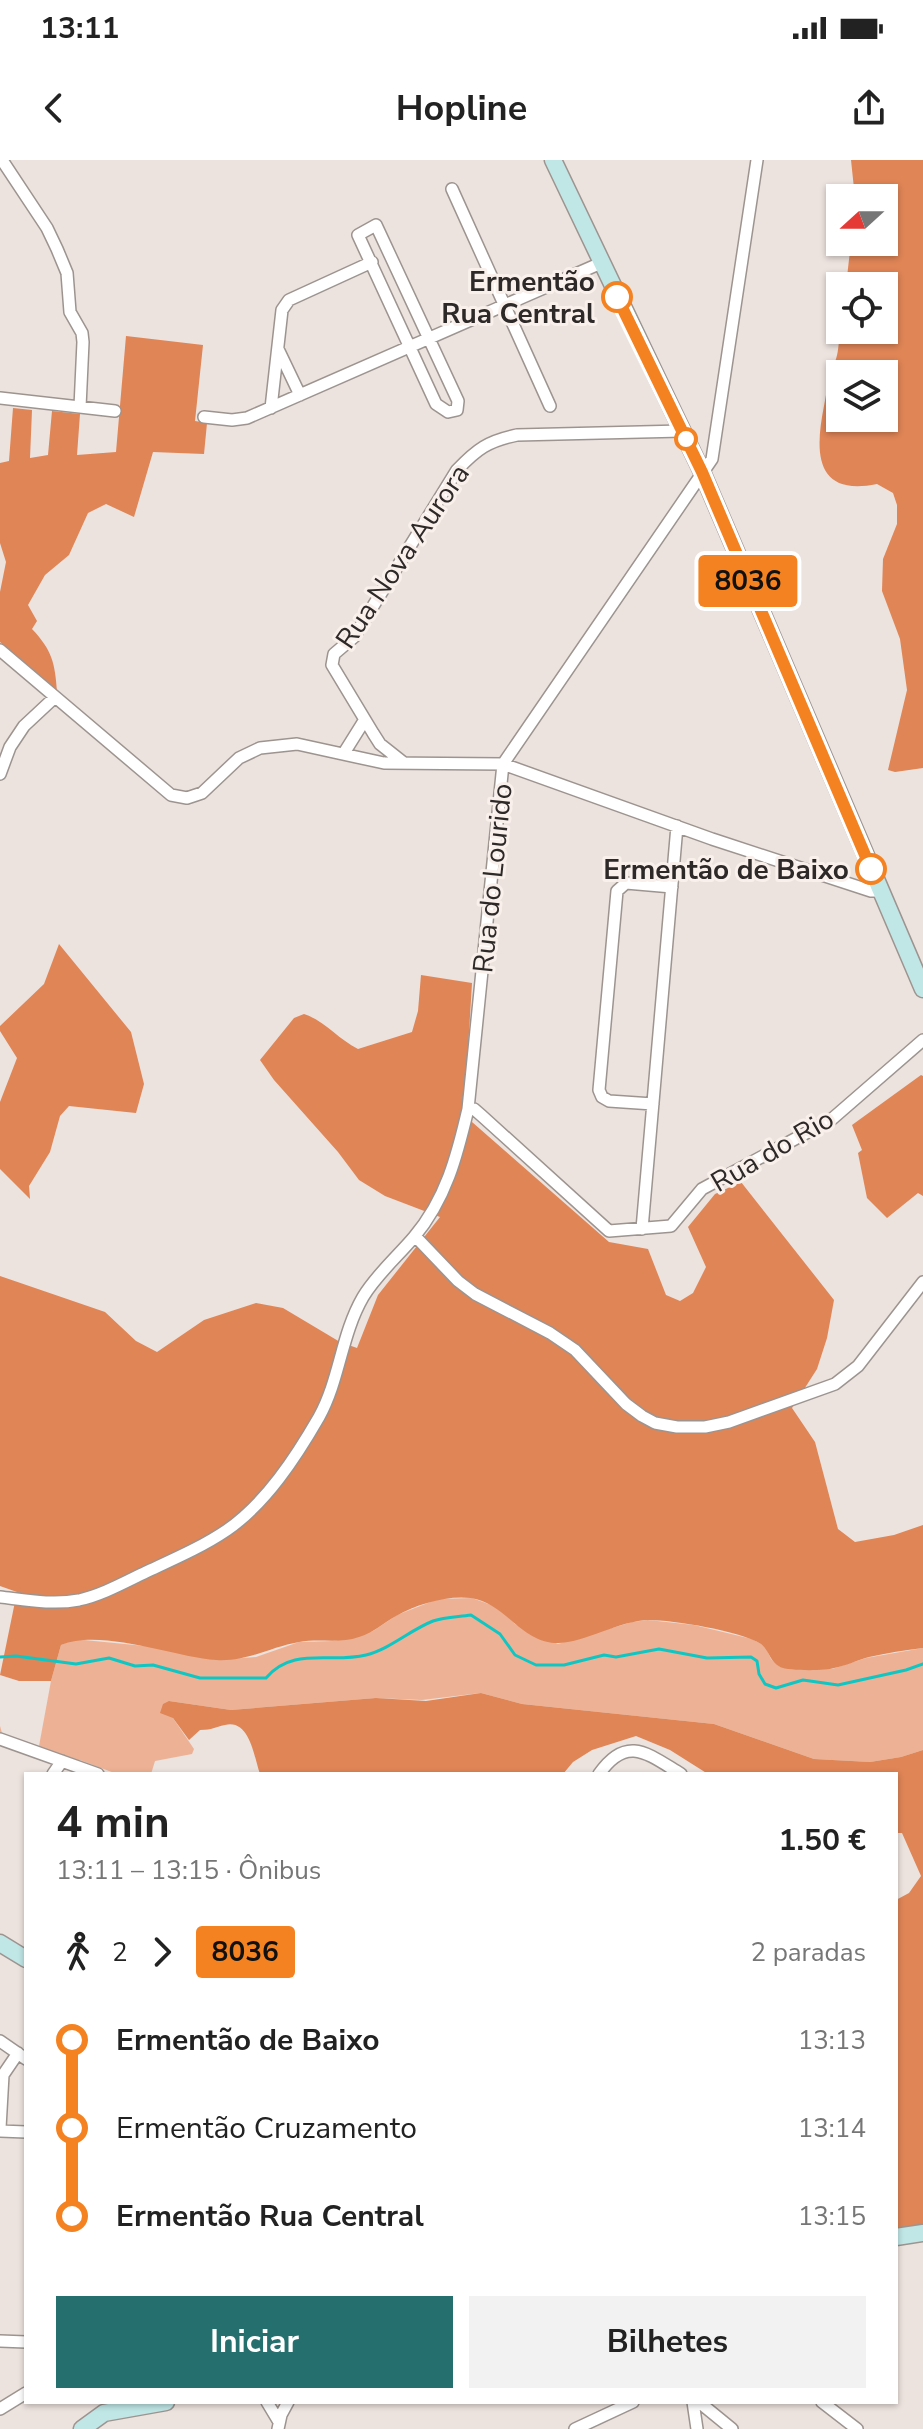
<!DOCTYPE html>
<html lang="pt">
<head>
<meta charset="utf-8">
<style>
	:root { --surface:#fff; --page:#f2f2f2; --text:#222; --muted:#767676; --accent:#25706e }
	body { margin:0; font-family:"Nunito Sans",sans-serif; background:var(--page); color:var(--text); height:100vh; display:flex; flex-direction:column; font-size:30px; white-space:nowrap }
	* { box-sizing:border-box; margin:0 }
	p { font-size:26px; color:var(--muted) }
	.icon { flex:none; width:44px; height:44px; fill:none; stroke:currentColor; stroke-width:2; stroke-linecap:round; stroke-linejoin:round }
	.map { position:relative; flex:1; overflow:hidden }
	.details { position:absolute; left:24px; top:1612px; width:874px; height:632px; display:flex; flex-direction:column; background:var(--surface); border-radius:0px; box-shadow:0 2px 6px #0004 }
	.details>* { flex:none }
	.badge { padding:0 16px; border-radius:6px; font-size:28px; line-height:52px }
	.needle { width:52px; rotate:249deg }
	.fabs { position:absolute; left:826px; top:24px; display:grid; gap:16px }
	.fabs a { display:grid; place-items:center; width:72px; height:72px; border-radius:0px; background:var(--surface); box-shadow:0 2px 6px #0004; font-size:40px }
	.map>.badge { position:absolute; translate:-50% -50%; box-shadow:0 0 0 4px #fff }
	.legs { display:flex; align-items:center; gap:12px; height:88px; padding:0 32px; font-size:26px }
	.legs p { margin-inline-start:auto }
	.headline { display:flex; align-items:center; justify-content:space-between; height:136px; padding:0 32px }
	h1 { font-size:44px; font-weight:700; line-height:60px }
	.button { display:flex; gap:16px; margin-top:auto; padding:16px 32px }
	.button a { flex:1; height:92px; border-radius:0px; background:var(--accent); color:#fff; font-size:32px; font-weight:700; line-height:92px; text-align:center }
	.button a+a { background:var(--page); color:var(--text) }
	ul { padding:0 32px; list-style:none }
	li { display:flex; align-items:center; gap:28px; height:88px; font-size:30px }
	li i { display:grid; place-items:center; width:12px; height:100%; margin:0 10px; background:currentColor }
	li i::after { content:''; width:20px; height:20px; margin:-10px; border:6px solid; border-radius:50%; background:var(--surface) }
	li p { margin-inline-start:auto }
	li:first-child i { background:linear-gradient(#0000 50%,currentColor 0) }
	li:last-child i { background:linear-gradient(currentColor 50%,#0000 0) }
	.status { display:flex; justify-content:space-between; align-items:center; height:56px; padding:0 40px; background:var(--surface); direction:ltr }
	.status svg { height:22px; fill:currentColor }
	header { display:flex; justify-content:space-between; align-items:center; height:104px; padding:0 32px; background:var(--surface); font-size:36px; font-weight:700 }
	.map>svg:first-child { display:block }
</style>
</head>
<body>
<div class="status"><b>13:11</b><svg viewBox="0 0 49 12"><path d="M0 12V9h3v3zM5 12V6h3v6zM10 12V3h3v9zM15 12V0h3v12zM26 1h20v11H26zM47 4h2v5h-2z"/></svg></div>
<header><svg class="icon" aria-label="back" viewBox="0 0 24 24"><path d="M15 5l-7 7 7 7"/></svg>Hopline<svg class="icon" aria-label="share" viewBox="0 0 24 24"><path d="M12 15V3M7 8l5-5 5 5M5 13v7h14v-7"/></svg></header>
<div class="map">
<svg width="923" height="2269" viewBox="0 0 923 2269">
	<rect width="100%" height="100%" fill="#ece2de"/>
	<!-- green -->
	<path fill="#edb295" d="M472 1438 497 1447 515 1464 558 1484 632 1462 648 1460 694 1465 752 1479 765 1486 771 1499 780 1507 832 1509 866 1498 923 1488V1590L901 1597 870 1602 814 1599 714 1564 522 1544 481 1533 422 1540 376 1538 231 1550 169 1541 173 1558 194 1589 192 1594 155 1601 151 1614H117L80 1600 72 1604 0 1579V1566L2 1573 39 1586 51 1521 61 1485 74 1479 155 1487 217 1500 256 1497 299 1482 334 1481 373 1471 397 1455 438 1439Z"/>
	<!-- forest -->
	<path fill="#df8556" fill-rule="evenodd" d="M851 0H923V608L895 612 888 610 907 530 900 479 882 431 883 399 897 364V345L893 333 877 324C814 337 815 291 824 246 827 230 830 211 836 199 839 190 839 177 840 168L884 170V126H846L851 82H884V38H855ZM840 214H884V258H840Z
		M126 176 203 185 195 261 207 263 204 294 153 292 134 357 106 344 88 353 69 395 45 415 28 445 37 461 32 469C52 490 55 503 57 532L0 482V432L6 402 0 383V303L9 301 13 248 32 250 30 298 48 295 52 251 80 254 77 295 116 292Z
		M59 784 131 872 144 924 136 953 69 946 60 956 50 992 29 1026 30 1039 0 1009V942L17 898 0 871V866L44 824Z
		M421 815 472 823 464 955 609 1082 648 1089 666 1135 680 1141 693 1133 706 1107 688 1067 715 1034 741 1022 834 1140 827 1178 817 1209 792 1248 815 1282 838 1369 855 1382 894 1375 923 1365V1488C905 1490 887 1493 869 1497 857 1500 846 1506 834 1508 825 1511 789 1511 780 1507 770 1502 769 1490 761 1484 741 1471 673 1460 649 1460 620 1460 580 1485 555 1483 520 1481 505 1443 471 1438 447 1435 417 1444 396 1456 383 1463 373 1473 359 1477 339 1484 319 1478 299 1482 270 1487 247 1502 216 1500 174 1497 101 1468 61 1485L51 1521H19L0 1515 17 1432 0 1426V1116L105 1152 136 1181 157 1192 204 1160 256 1143 283 1148 340 1182 357 1188 378 1135 440 1057 385 1036 359 1020 338 992 274 920 260 900 294 858 304 854C325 861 338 879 358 889L412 872 418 851Z
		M921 915 923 916V1036L918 1033 887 1058 867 1038 858 993 862 990 852 965Z
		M481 1533 522 1544 714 1564 814 1599 870 1602 901 1597 923 1590V2066L896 2072V1740L909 1733 921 1716 902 1673H896V1614H708L670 1590 636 1576 592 1590 573 1602 563 1614H349L325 1612 260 1614C254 1597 250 1559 225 1565 214 1567 213 1570 200 1570L189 1580 173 1558 160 1553 163 1544 169 1541 231 1550 376 1538 426 1541Z"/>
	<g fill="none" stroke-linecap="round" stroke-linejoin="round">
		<!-- stream -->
		<path stroke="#10c6c2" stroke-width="3" d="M0 1497 16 1496 76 1504 109 1498 135 1506 153 1505 200 1518H266C293 1486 330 1504 366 1495 390 1489 410 1470 433 1461 445 1457 458 1457 471 1455L500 1474 515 1495 536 1505H564L604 1495 616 1497 659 1489 707 1498 751 1497 757 1501 759 1514 765 1524 776 1528 803 1520 838 1525 906 1510 923 1504"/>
		<defs>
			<path id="street" d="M2 0 47 68 57 89 67 113 70 152 82 173 83 182 80 247
				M452 29 550 246
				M376 65 458 241 457 250 448 252 436 244 358 75Z
				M278 189 300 235
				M0 238 115 251
				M271 248 282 150 289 140 372 102
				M204 257 232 260 247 258 601 103
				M0 490 171 635 187 638 202 633 239 598 260 588 297 584 384 603 503 604 712 679 871 731H881
				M344 593 364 561
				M404 603 380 584 373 573 332 505 334 494 354 477 457 310C477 289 488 281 517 275L682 271
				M0 614 10 587 24 566 54 538
				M653 944 609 941 602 937 599 930 617 731 626 723 672 727
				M468 949H474L482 956 609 1071 671 1066 702 1029 832 959 923 880
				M642 1069 677 666
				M415 1076 458 1121 475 1134 550 1173 575 1190 626 1244 642 1256 655 1263 677 1267H705L729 1262 835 1224 858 1206 923 1122
				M0 1437C26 1440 53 1445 79 1440 102 1435 125 1422 146 1412 174 1399 202 1387 227 1370 266 1343 296 1297 319 1257 340 1219 341 1175 363 1137 376 1115 398 1096 414 1077 446 1039 457 996 468 949L503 604 712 299 757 0
				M0 1579 98 1614
				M53 1614 62 1601
				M599 1614C627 1574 648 1594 681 1614
				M0 1881 26 1899
				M0 1968 3 1915 18 1893
				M0 1971 26 1972
				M0 2181 26 2182
				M267 2242 279 2262
				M693 2242 697 2269
				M699 2242 732 2269
				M822 2242 857 2269
				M0 2249 26 2233
				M278 2269 281 2255 288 2242
				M575 2269 633 2242"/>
			<path id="secondary" d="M553 0 702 312 923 829
				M0 1783 26 1799
				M896 2077 923 2073
				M82 2269 104 2253 166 2242"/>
		</defs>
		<!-- street casing -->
		<use href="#street" stroke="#9d9490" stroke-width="14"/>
		<!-- secondary casing -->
		<use href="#secondary" stroke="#9d9490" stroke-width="19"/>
		<!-- street -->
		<use href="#street" stroke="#fff" stroke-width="11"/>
		<!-- secondary -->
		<use href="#secondary" stroke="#c0e6e6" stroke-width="16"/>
	</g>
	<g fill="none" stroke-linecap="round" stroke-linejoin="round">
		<defs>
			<path id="line-1" d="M617 137 702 312 871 709"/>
		</defs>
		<!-- line-1 casing -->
		<use href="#line-1" stroke="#fff" stroke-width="18"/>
		<!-- line-1 -->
		<use href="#line-1" stroke="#f58220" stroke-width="12"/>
	</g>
	<!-- markers -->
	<g fill="#fff" stroke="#f58220" stroke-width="4">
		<circle cx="617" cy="137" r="14"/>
		<circle cx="686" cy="279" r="10"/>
		<circle cx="871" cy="709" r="14"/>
	</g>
	<g text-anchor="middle" stroke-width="6" stroke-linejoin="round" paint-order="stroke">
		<!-- stop labels -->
		<g font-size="28" font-weight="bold" fill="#2d2928" stroke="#f9f0eb" text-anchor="end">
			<text x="595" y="131">Ermentão<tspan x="595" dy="32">Rua Central</tspan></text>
			<text x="849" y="719">Ermentão de Baixo</text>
		</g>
		<!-- street labels -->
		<g font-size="28" fill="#2d2928" stroke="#f9f0eb">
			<text transform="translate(402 396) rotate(-56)" y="10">Rua Nova Aurora</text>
			<text transform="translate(492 718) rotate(-84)" y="10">Rua do Lourido</text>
			<text transform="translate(772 990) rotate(-30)" y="10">Rua do Rio</text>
		</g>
	</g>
</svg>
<div class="fabs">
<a><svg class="needle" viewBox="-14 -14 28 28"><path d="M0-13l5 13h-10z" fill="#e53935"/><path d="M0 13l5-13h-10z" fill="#767676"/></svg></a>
<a><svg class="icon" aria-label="locate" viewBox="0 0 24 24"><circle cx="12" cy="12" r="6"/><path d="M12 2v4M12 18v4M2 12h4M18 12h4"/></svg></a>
<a><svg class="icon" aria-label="layers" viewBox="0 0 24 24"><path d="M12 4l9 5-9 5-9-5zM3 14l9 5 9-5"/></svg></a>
</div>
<b class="badge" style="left:748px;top:421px;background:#f58220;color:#111">8036</b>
<section class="details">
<div class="headline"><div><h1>4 min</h1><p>13:11 – 13:15 · Ônibus</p></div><b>1.50 €</b></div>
<div class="legs"><svg class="icon" aria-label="walk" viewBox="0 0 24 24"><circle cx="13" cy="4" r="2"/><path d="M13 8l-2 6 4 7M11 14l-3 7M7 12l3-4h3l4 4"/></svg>2<svg class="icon" aria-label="forward" viewBox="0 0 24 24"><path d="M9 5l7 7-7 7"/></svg><b class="badge" style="background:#f58220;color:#111">8036</b><p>2 paradas</p></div>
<ul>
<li><i style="color:#f58220"></i><b>Ermentão de Baixo</b><p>13:13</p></li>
<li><i style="color:#f58220"></i><span>Ermentão Cruzamento</span><p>13:14</p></li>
<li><i style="color:#f58220"></i><b>Ermentão Rua Central</b><p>13:15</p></li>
</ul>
<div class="button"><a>Iniciar</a><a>Bilhetes</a></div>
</section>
</div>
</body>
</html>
